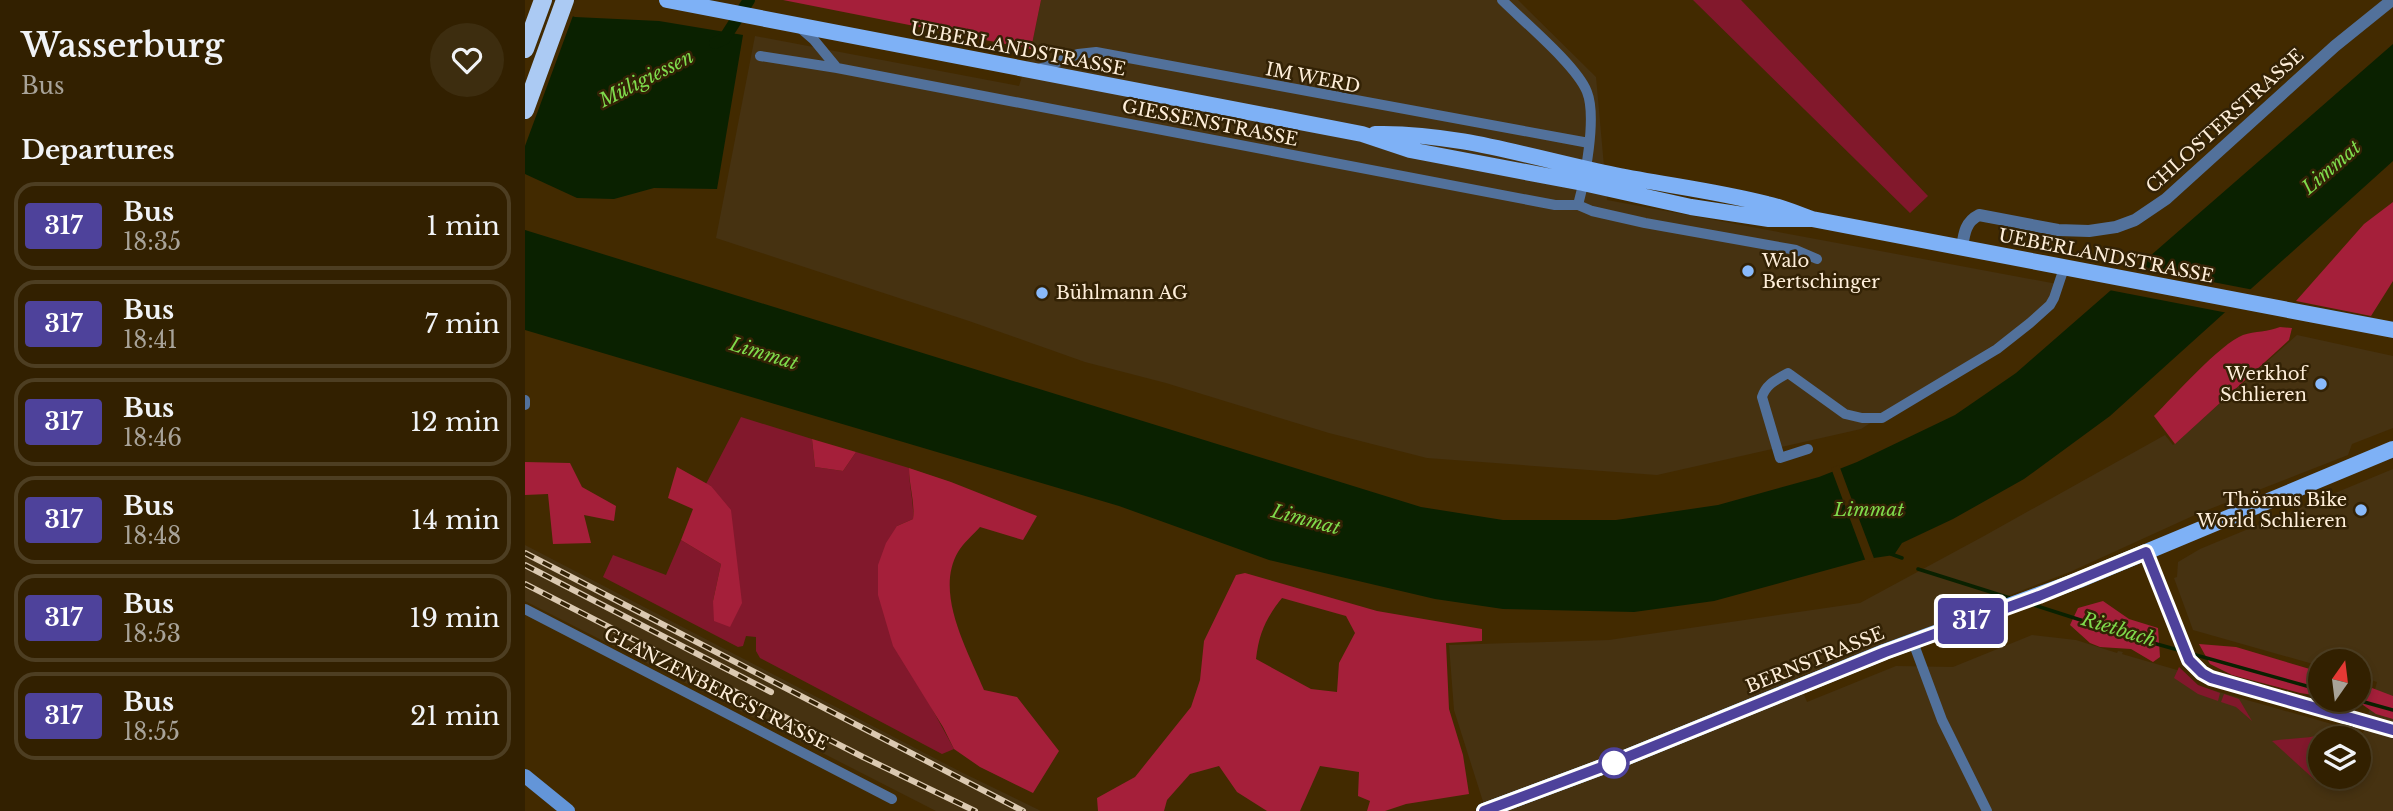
<!DOCTYPE html>
<html lang="en">
<head>
<meta charset="utf-8">
<style>
	:root { --surface:#322000; --page:#3d2d0f; --text:#f1f3f6; --muted:#a8a399; --line:#4d3e22 }
	body { margin:0; font-family:"Libre Baskerville",serif; background:var(--page); color:var(--text); height:100vh; display:flex; flex-direction:column; font-size:26px; white-space:nowrap }
	* { box-sizing:border-box; margin:0 }
	p { font-size:23px; color:var(--muted) }
	.icon { flex:none; width:38px; height:38px; fill:none; stroke:currentColor; stroke-width:2; stroke-linecap:round; stroke-linejoin:round }
	.map { position:relative; flex:1; overflow:hidden }
	.details { display:flex; flex-direction:column; background:var(--surface); width:525px }
	.details>* { flex:none }
	.badge { padding:0 14px; border-radius:5px; font-size:24px; line-height:46px }
	.needle { width:46px; rotate:14deg }
	.controls { position:absolute; left:1783px; top:649px; display:grid; gap:14px }
	.controls a { display:grid; place-items:center; width:63px; height:63px; border-radius:50%; background:var(--surface); box-shadow:0 4px 10px #0003,0 0 0 2px var(--line); font-size:35px }
	.map>.badge { position:absolute; translate:-50% -50%; box-shadow:0 0 0 4px #fff }
	h2 { padding:0 21px; font-size:26px; line-height:63px }
	.round { display:grid; place-items:center; flex:none; width:74px; height:74px; border-radius:37px; background:var(--page) }
	.overview { display:flex; align-items:center; justify-content:space-between; height:119px; padding:0 21px }
	h1 { font-size:33px; font-weight:600; line-height:52px }
	ul { padding:0; list-style:none }
	li { display:flex; align-items:center; gap:21px; height:88px; margin:0 14px 10px; padding:0 7px; border:4px solid var(--line); border-radius:21px }
	li div { flex:1 }
	li b { display:block; font-size:26px }
	li em { font-style:normal }
	li .badge { min-width:77px; font-weight:700; text-align:center }
	main { display:flex; flex:1; min-height:0 }
	.map>svg:first-child { display:block }
</style>
</head>
<body>
<main>
<section class="details">
<div class="overview"><div><h1>Wasserburg</h1><p>Bus</p></div><a class="round"><svg class="icon" aria-label="heart" viewBox="0 0 24 24"><path d="M12 20l-8-8c-3-5 5-10 8-4 3-6 11-1 8 4z"/></svg></a></div>
<h2>Departures</h2>
<ul>
<li><span class="badge" style="background:#4e429b;color:#fff">317</span><div><b>Bus</b><p>18:35</p></div><em>1 min</em></li>
<li><span class="badge" style="background:#4e429b;color:#fff">317</span><div><b>Bus</b><p>18:41</p></div><em>7 min</em></li>
<li><span class="badge" style="background:#4e429b;color:#fff">317</span><div><b>Bus</b><p>18:46</p></div><em>12 min</em></li>
<li><span class="badge" style="background:#4e429b;color:#fff">317</span><div><b>Bus</b><p>18:48</p></div><em>14 min</em></li>
<li><span class="badge" style="background:#4e429b;color:#fff">317</span><div><b>Bus</b><p>18:53</p></div><em>19 min</em></li>
<li><span class="badge" style="background:#4e429b;color:#fff">317</span><div><b>Bus</b><p>18:55</p></div><em>21 min</em></li>
</ul>
</section>
<div class="map">
<svg width="1868" height="811" viewBox="0 0 1868 811">
	<rect width="100%" height="100%" fill="#422a00"/>
	<!-- built -->
	<path fill="#463211" fill-rule="evenodd" d="M516 0H993L1071 77 1082 200 1532 284 1524 302 1506 321 1336 429 1132 475 902 458 804 433 641 383 560 362 444 321 191 238 230 36 494 86 506 49Z
		M1772 335 1868 356V428L1827 444 1823 455 1672 514 1547 571 1272 678 1282 702 1371 666 1428 667 1507 635 1551 640 1592 653 1593 651 1598 652 1597 654 1652 670 1673 686 1838 733 1852 682 1834 676V662H1796L1795 666 1668 630 1649 578 1652 577 1653 562 1675 549 1868 469V811H961L929 710 924 645 1084 640 1335 603 1459 536 1640 435 1648 445ZM1796 738H1834V777H1796Z
		M0 545 436 772 516 811H411L0 601Z"/>
	<!-- green -->
	<path fill="#82182c" d="M1168 0H1216L1403 196 1385 213Z
		M216 417 287 439 290 467 318 471 331 452 384 468C384 487 389 501 388 519L372 526 398 692 429 749 417 754 235 658 231 651V637L221 636 218 646 213 647 78 577 88 555 141 575 156 540 196 564 188 601 205 627 186 486 181 484Z
		M1654 667 1673 685 1695 693 1693 701 1673 694 1649 678Z
		M1699 694 1714 699 1727 721 1711 707 1696 702Z
		M1805 731H1809L1808 738H1796V777H1800L1796 781H1791L1747 741C1768 737 1788 740 1805 731Z"/>
	<!-- forest -->
	<path fill="#a51f3a" fill-rule="evenodd" d="M258 0H516L506 49Z
		M1868 202V281L1846 316 1771 301 1839 224Z
		M1755 327 1767 328 1764 340 1650 444 1629 416C1649 396 1695 344 1718 335 1730 331 1743 332 1755 327Z
		M287 439 331 452 318 471 290 467Z
		M0 462 45 463 57 487 91 506 89 521 59 515 66 543 28 544 23 494 0 495Z
		M152 467 186 486 206 510 217 603 205 627 189 621 188 601 196 564 156 540 168 509 143 498Z
		M384 468 426 482 512 516 498 540 455 527C448 535 438 543 433 552 409 593 443 651 459 690L492 697 534 751 508 793 455 767 429 749 418 727 368 646 353 595V565L361 543 372 526 388 519C390 501 384 486 384 468Z
		M720 573 852 611 957 629V641L921 643 924 709 938 755 944 794 881 804 860 811H842L845 801 833 796 834 772 795 766 775 811H742L712 792 694 766 665 774 642 800 639 811H573L572 798 610 777 666 707 675 680 679 641 711 575ZM757 598 821 616 830 633 814 663 812 692 786 689 731 659C734 633 741 618 757 598Z
		M1578 601 1604 619 1633 628 1635 657 1628 662 1606 649 1575 647 1565 643 1545 625 1553 608Z
		M1674 644 1711 647 1795 672V696L1775 693 1707 675 1685 664Z
		M1834 683 1868 696V719L1851 714 1838 705 1815 700H1834Z"/>
	<!-- water -->
	<path fill="#0a2100" d="M0 1 50 17 134 21 218 35 192 189 129 188 89 199 52 198 0 174Z
		M1868 44V161L1585 416 1499 479 1428 519 1377 543 1369 555 1342 559 1189 601 1109 612 978 609 910 599 744 560 594 506 0 330V230L896 507 978 520H1091L1193 505 1294 477 1332 462 1430 415 1491 373Z"/>
	<!-- pier -->
	<path fill="#422a00" d="M0 0H9L49 13 0 146Z
		M1610 267 1729 290 1703 313 1584 290Z
		M1314 465 1331 511 1350 561 1341 562 1306 468Z"/>
	<g fill="none" stroke-linecap="round" stroke-linejoin="round">
		<!-- stream -->
		<path stroke="#0a2100" stroke-width="3.5" d="M1366 554 1377 558
			M1393 569 1488 599
			M1506 604 1621 641 1796 690
			M1832 700 1868 710"/>
		<!-- canal -->
		<path stroke="#0a2100" stroke-width="12" d="M190 43 199 39 224 0"/>
		<!-- minor -->
		<path stroke="#52719b" stroke-width="10" d="M274 27 289 40 312 68
			M235 56 312 68 1030 205H1053C1060 179 1072 117 1062 92 1052 66 999 22 977 0
			M509 71 553 54 571 52 1064 143
			M1053 205 1067 211 1120 223 1271 250 1292 259
			M0 400V405
			M1283 449 1255 458 1237 397C1241 384 1251 380 1263 373L1320 414 1337 418H1357L1472 349 1505 323 1525 305 1529 298 1539 268
			M1621 553 1664 660 1677 673 1686 678 1868 730
			M0 609 367 799
			M1388 642 1417 720 1462 811"/>
		<!-- tertiary -->
		<path stroke="#52719b" stroke-width="12" d="M1437 248C1439 234 1440 222 1454 215L1533 230 1564 231 1591 227 1610 220 1641 199 1810 46 1867 0"/>
		<!-- secondary -->
		<path stroke="#6395d8" stroke-width="14" d="M0 776 43 811"/>
		<!-- primary -->
		<path stroke="#7eb1f6" stroke-width="16" d="M142 0 837 134 885 150 1058 183 1166 207 1244 219H1287
			M850 134C931 132 1011 159 1090 175 1140 185 1192 191 1242 204 1257 207 1272 214 1287 219L1868 330
			M959 811 1090 762 1359 652 1554 580 1868 449"/>
		<!-- motorway -->
		<path stroke="#abcaf3" stroke-width="18" d="M0 49 18 0
			M0 110 40 0"/>
		<defs>
			<path id="rail" d="M0 553 498 811
				M0 565 246 692
				M0 584 338 757 450 811"/>
		</defs>
		<!-- rail casing -->
		<use href="#rail" stroke="#dbc9b1" stroke-width="6"/>
		<!-- rail -->
		<use href="#rail" stroke="#332205" stroke-width="3.5" stroke-dasharray="10" stroke-linecap="butt"/>
	</g>
	<g fill="none" stroke-linecap="round" stroke-linejoin="round">
		<defs>
			<path id="line" d="M959 811 1090 762 1360 652 1514 596 1621 552 1664 660 1677 673 1686 678 1868 730"/>
		</defs>
		<!-- line casing -->
		<use href="#line" stroke="#fff" stroke-width="16"/>
		<!-- line -->
		<use href="#line" stroke="#4e429b" stroke-width="10"/>
	</g>
	<!-- markers -->
	<g fill="#89bafc" stroke="#332205" stroke-width="2.5">
		<circle cx="1223" cy="271" r="7"/>
		<circle cx="517" cy="293" r="7"/>
		<circle cx="1796" cy="384" r="7"/>
		<circle cx="1836" cy="510" r="7"/>
	</g>
	<circle fill="#fff" stroke="#4e429b" stroke-width="3.5" cx="1089" cy="763" r="14"/>
	<g text-anchor="middle" stroke-width="5" stroke-linejoin="round" paint-order="stroke">
		<!-- street labels -->
		<g font-size="18" fill="#feeed9" stroke="#332205">
			<text transform="translate(493 49) rotate(11)" y="6">UEBERLANDSTRASSE</text>
			<text transform="translate(788 78) rotate(11)" y="6">IM WERD</text>
			<text transform="translate(1700 121) rotate(-42)" y="6">CHLOSTERSTRASSE</text>
			<text transform="translate(685 123) rotate(11)" y="6">GIESSENSTRASSE</text>
			<text transform="translate(1581 256) rotate(11)" y="6">UEBERLANDSTRASSE</text>
			<text transform="translate(1290 660) rotate(-22)" y="6">BERNSTRASSE</text>
			<text transform="translate(191 689) rotate(27)" y="6">GLANZENBERGSTRASSE</text>
		</g>
		<!-- poi labels -->
		<g font-size="18" fill="#feeed9" stroke="#332205" text-anchor="start">
			<text x="1237" y="267">Walo<tspan x="1237" dy="21">Bertschinger</tspan></text>
			<text x="531" y="299">Bühlmann AG</text>
			<text x="1782" y="380" text-anchor="end">Werkhof<tspan x="1782" dy="21">Schlieren</tspan></text>
			<text x="1822" y="506" text-anchor="end">Thömus Bike<tspan x="1822" dy="21">World Schlieren</tspan></text>
		</g>
		<!-- water labels -->
		<g font-size="19" font-style="italic" fill="#7fdb4c" stroke="#332205">
			<text transform="translate(121 78) rotate(-27)" y="7">Müligiessen</text>
			<text transform="translate(1806 167) rotate(-41)" y="7">Limmat</text>
			<text transform="translate(239 353) rotate(17)" y="7">Limmat</text>
			<text x="1344" y="516">Limmat</text>
			<text transform="translate(781 519) rotate(15)" y="7">Limmat</text>
			<text transform="translate(1594 629) rotate(17)" y="7">Rietbach</text>
		</g>
	</g>
</svg>
<div class="controls">
<a><svg class="needle" viewBox="-14 -14 28 28"><path d="M0-13l5 13h-10z" fill="#e53935"/><path d="M0 13l5-13h-10z" fill="#a8a399"/></svg></a>
<a><svg class="icon" aria-label="layers" viewBox="0 0 24 24"><path d="M12 4l9 5-9 5-9-5zM3 14l9 5 9-5"/></svg></a>
</div>
<b class="badge" style="left:1446px;top:621px;background:#4e429b;color:#fff">317</b>
</div>
</main>
</body>
</html>
